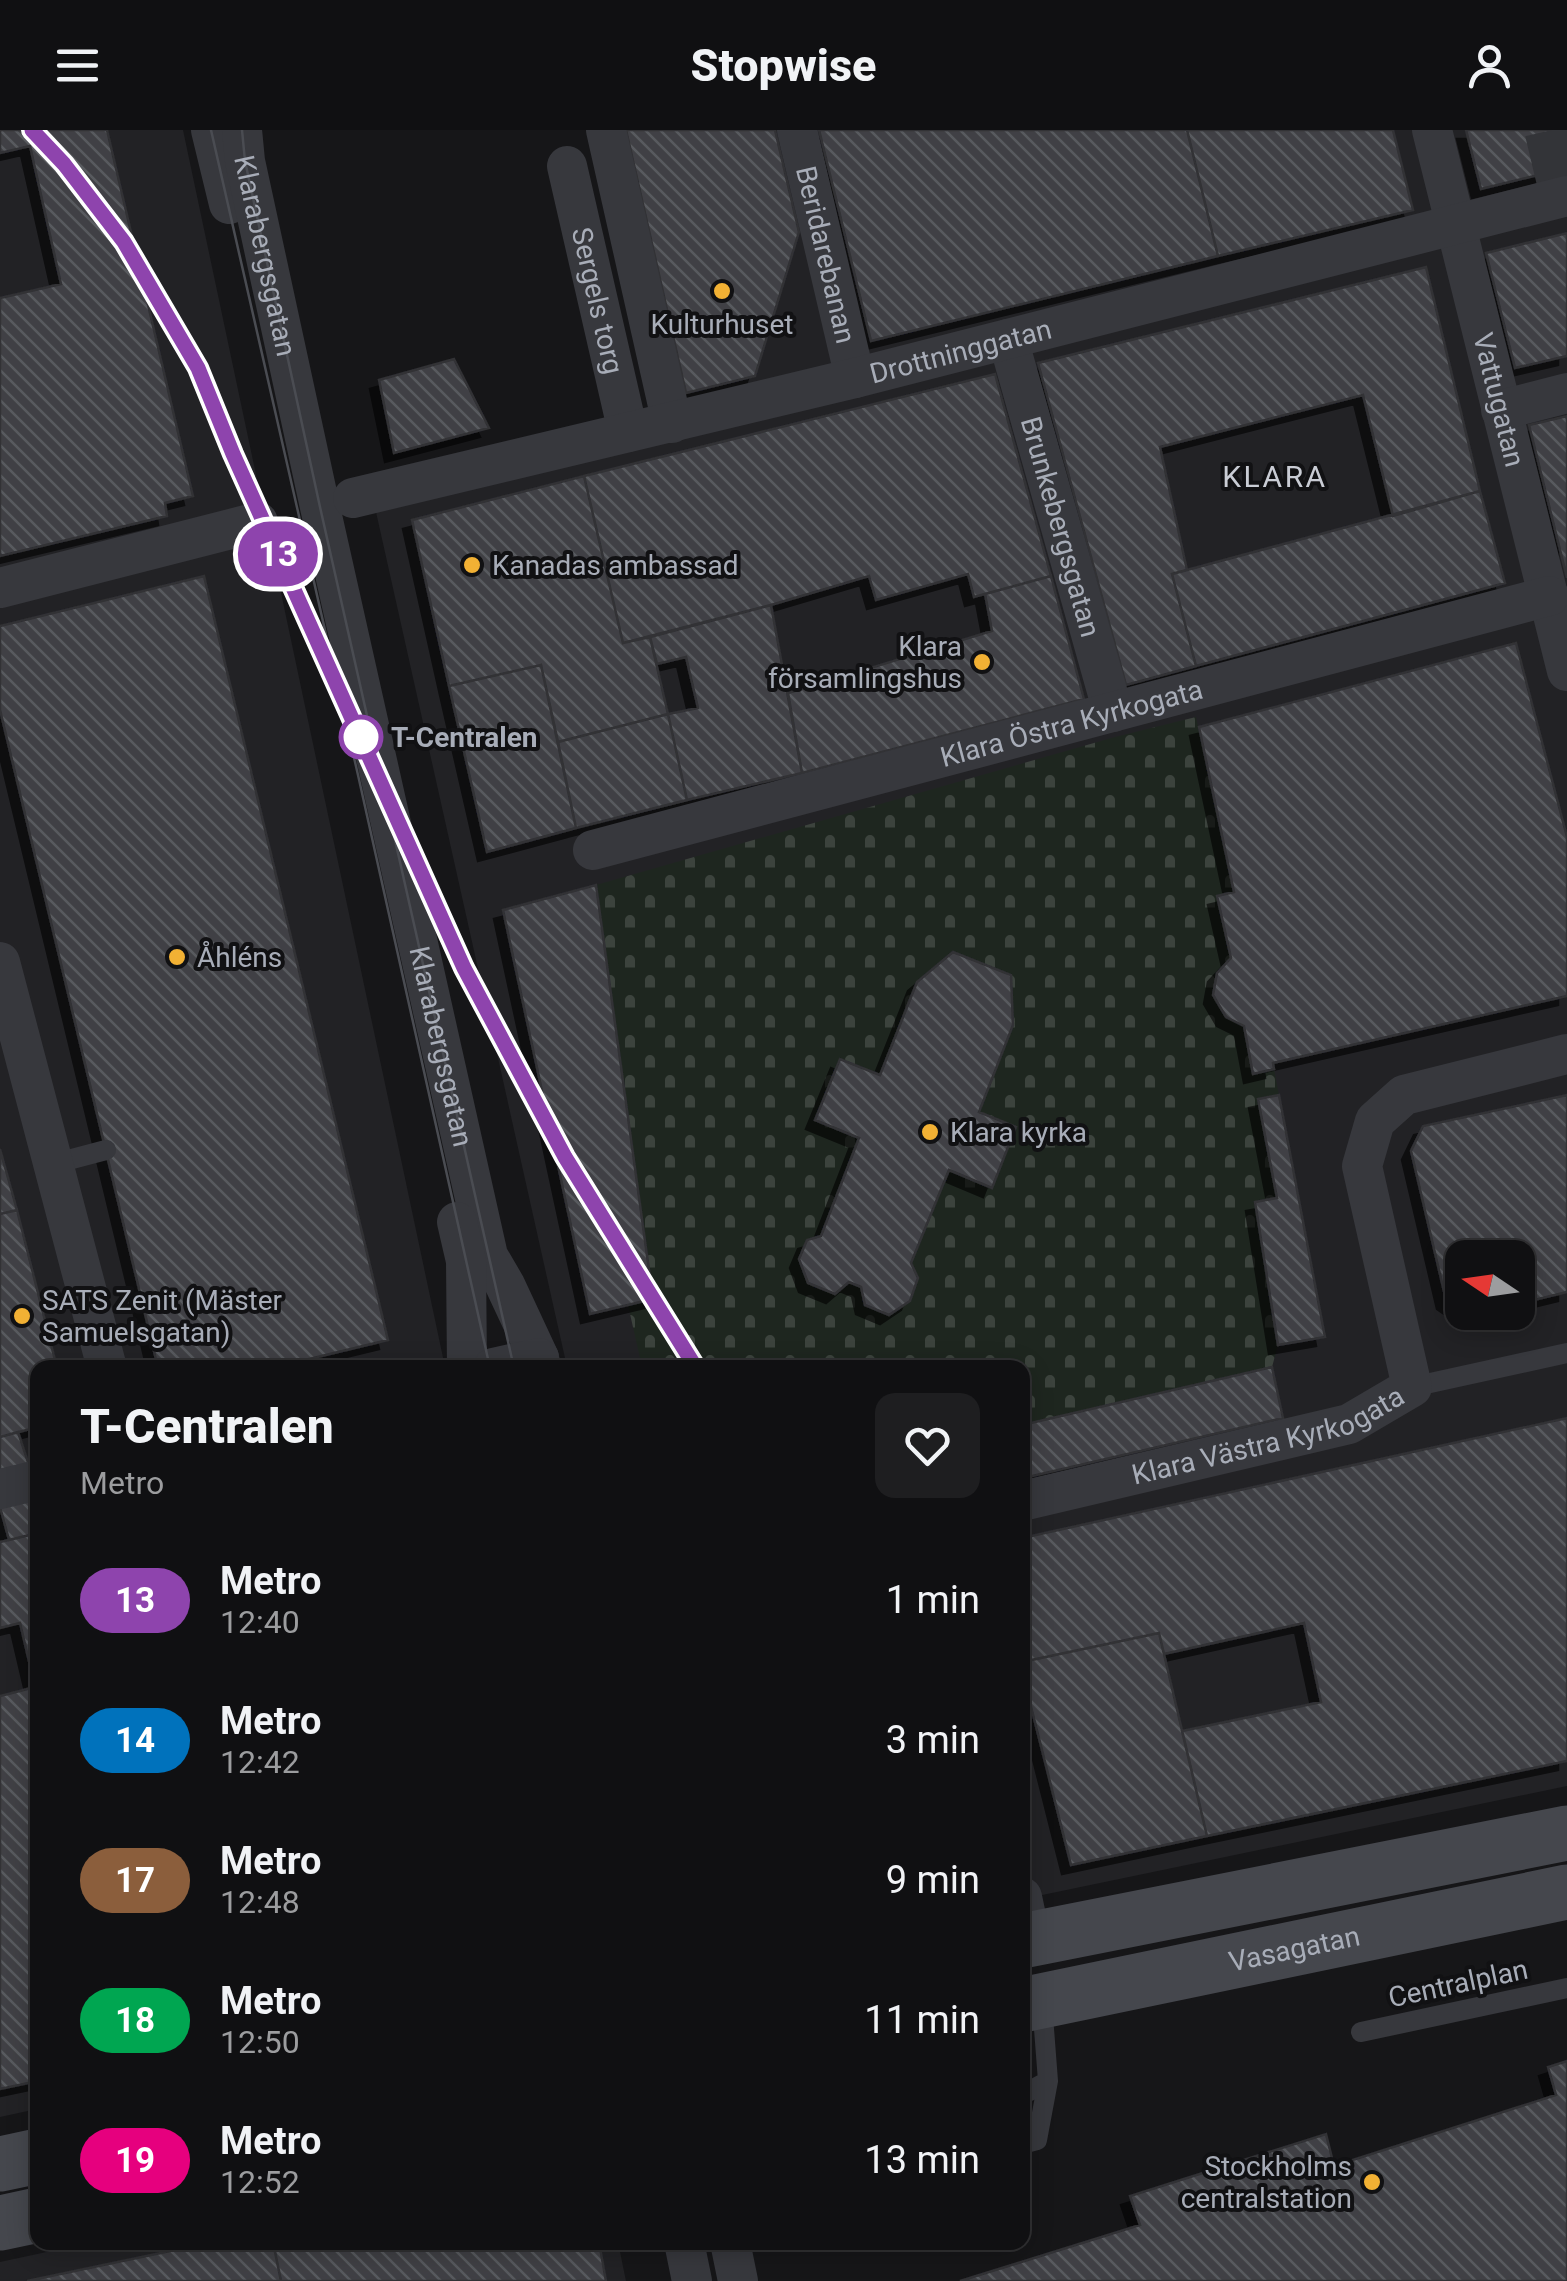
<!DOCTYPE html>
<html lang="en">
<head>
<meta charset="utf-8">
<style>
	:root { --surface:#101012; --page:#1e1e20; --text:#f1f3f6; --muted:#9c9d9f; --line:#303032 }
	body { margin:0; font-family:Roboto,sans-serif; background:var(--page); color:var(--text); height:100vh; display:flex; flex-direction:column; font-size:38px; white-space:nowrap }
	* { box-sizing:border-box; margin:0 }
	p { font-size:32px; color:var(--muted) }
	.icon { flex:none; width:55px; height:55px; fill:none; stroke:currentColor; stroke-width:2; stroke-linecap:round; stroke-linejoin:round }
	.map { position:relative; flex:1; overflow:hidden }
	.panel { position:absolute; left:30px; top:1230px; width:1000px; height:890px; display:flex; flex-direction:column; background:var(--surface); border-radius:20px; box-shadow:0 5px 25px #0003,0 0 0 2px var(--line) }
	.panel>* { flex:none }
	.badge { padding:0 20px; border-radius:32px; font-size:35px; line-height:65px }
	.needle { width:65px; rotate:283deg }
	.tools { position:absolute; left:1445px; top:1110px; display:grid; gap:20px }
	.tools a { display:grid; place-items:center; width:90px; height:90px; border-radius:20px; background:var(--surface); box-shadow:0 5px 25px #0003,0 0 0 2px var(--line); font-size:50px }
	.map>.badge { position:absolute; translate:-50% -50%; box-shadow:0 0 0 5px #fff }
	.round { display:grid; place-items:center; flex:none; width:105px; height:105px; border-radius:20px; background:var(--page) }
	.overview { display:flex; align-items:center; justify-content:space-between; height:170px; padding:0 50px }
	h1 { font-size:48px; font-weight:800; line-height:75px }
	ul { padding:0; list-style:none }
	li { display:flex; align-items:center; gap:30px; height:140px; padding:0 50px }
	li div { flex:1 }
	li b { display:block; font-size:38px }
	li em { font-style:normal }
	li .badge { min-width:110px; font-weight:700; text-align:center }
	header { display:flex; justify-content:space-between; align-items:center; height:130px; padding:0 50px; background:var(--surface); font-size:45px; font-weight:800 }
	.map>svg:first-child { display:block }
</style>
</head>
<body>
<header><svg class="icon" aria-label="menu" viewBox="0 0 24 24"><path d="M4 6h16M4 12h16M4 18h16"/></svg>Stopwise<svg class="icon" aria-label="person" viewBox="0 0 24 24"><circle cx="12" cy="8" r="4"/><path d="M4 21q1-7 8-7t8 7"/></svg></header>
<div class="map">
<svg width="1567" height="2151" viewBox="0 0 1567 2151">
	<defs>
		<pattern id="cemetery-stones" width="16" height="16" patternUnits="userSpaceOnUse" patternTransform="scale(2.5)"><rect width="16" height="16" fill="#1e261f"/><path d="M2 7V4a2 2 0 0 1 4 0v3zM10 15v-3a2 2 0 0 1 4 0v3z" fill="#3c433d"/></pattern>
		<pattern id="building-back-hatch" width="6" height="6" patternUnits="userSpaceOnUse" patternTransform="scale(2.5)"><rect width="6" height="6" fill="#404145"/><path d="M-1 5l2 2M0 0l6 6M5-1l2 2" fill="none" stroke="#595a5e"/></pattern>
		<filter id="shadow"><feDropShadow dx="-9" dy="9" stdDeviation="0" flood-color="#0009"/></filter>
	</defs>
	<rect width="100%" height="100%" fill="#161618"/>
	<!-- built -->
	<path fill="#222225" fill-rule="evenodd" d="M0 0H183L445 1237 38 1238 37 1979 0 1987Z
		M614 0H1567V1656L1023 1769 1022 1238 567 1237 376 382 682 303ZM1462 1128H1518V1182H1462Z
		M93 2112H618L626 2151H0V2132Z"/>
	<!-- cemetery -->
	<path fill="url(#cemetery-stones)" d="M1196 587 1234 762 1217 766 1231 828C1205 856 1210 879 1244 896L1253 943 1274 939 1279 965 1258 970 1277 1068 1255 1073 1278 1215 1272 1237 1023 1295 1022 1238 642 1237 628 1175 653 1169 596 755 1115 607Z"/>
	<!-- building -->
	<path fill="url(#building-back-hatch)" stroke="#303034" stroke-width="2.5" filter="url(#shadow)" d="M0 0H107L193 366 165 373 167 386 0 426V168L61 154 30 16 0 23Z
		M626 0H775L799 102 755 246 686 263Z
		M819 0H1187L1218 126 871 211Z
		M1187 0H1393L1413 80 1218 126Z
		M1466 0H1567V38L1481 59Z
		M1567 103V226L1515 238 1486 123Z
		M1426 137 1480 361 1393 386 1363 265 1160 317 1187 440 1172 444 1196 536 1126 555 1038 233Z
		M454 229 489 298 394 323 379 250Z
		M995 244 1051 446 974 467 968 444 876 470 869 446 771 475 623 513 584 346Z
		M1567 286V448L1529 295Z
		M584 346 623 513 650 507 668 584 558 612 541 535 449 556 412 390Z
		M1480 361 1505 453 1196 536 1172 444Z
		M204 446 388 1210 272 1238H158L0 580V496Z
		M1051 446 1084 569 802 643 788 563 992 501 985 464Z
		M771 475 802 643 687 670 668 584 698 578 686 527 657 534 650 507Z
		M1516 513 1567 707V866L1273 933 1274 939 1253 944 1244 896 1226 887 1213 865 1217 843 1231 828 1217 766 1234 762 1199 597Z
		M541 535 576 698 487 722 449 556Z
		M668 584 687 670 576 698 558 612Z
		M596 755 653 1169 590 1184 503 780Z
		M953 822 1011 845 1013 895 979 982 1016 997 992 1058 949 1040 911 1133 918 1148 910 1171 889 1185 865 1175 861 1157 849 1152 835 1164 808 1153 799 1129 807 1110 821 1106 859 1008 815 990 840 929 880 945 917 852Z
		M1279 965 1325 1207 1278 1215 1255 1072 1277 1068 1258 969Z
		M1567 965V1162L1518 1174V1128H1462V1181L1446 1170 1411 1021 1423 996Z
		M0 1019 17 1080 0 1084Z
		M17 1080 57 1238H38V1297L0 1307V1084Z
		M1272 1237 1283 1288 1028 1347 1022 1322V1295Z
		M1567 1288V1631L1207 1706 1182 1601 1321 1572 1304 1493 1164 1524 1159 1503 1022 1532V1408Z
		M18 1302 38 1362V1403L9 1410 0 1377V1307Z
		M38 1403V1951L0 1959V1566L35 1557 20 1493 0 1498V1412Z
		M1159 1503 1207 1706 1071 1735 1022 1541V1532Z
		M1567 1931V2151H960L1140 2095 1130 2066 1326 2004 1334 2036 1556 1965 1548 1937Z
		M213 2112H273L281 2151H27Z
		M273 2112H599L606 2151H281Z"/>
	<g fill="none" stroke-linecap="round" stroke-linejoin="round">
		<!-- secondary-tunnel -->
		<path stroke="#333438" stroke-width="55" stroke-dasharray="55 28" stroke-linecap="butt" d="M1552 0 1567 63"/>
		<!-- lane -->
		<path stroke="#37383d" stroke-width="20" d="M53 1034 106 1020
			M1412 1257 1567 1223
			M1361 1902 1567 1858
			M1022 1965 1048 1951
			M1022 2014 1037 2010 1048 1951 1042 1873"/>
		<!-- street -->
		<g stroke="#37383d" stroke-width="40">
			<path d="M211 0 229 74"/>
			<path d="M242 0 245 31 320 377 488 1126 505 1155 539 1228 541 1238"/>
			<path d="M606 0 672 293"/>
			<path id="s1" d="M797 0 855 248"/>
			<path id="s2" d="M1432 0 1567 541"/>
			<path id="s3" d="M567 36 628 302"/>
			<path id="s4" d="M1008 209 1113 582"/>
			<path d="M1501 280 1567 263"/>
			<path id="s5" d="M353 368 855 248 1567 66"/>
			<path d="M0 458 258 392"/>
			<path id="s6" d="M593 720 1549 466"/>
			<path d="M0 832 107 1238"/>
			<path d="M457 1092 466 1131 467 1238"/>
			<path d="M493 1238 539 1228"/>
			<path d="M0 1359 38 1350"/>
			<path id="s7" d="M1022 1371 1349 1294 1412 1257 1362 1036 1375 991 1404 965 1567 924"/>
			<path d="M1022 1767 1031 1810"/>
			<path d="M684 2112 692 2151"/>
			<path d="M730 2112 738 2151"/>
		</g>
		<!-- secondary -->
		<g stroke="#45474d" stroke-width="55">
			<path d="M1022 1811 1567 1703"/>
			<path id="s8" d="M1022 1875 1567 1762"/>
			<path d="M0 2034 38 2026"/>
			<path d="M0 2093 38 2085"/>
		</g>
		<!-- tram -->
		<g stroke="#4a4c52" stroke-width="2.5">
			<path d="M211 0 358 645 490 1238"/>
			<path id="s9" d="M242 0 245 31 320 377 514 1238"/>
		</g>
	</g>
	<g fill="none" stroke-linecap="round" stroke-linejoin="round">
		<defs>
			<path id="line" d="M32 0 64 34 124 112 198 238 233 324 464 838 565 1027 696 1238"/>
		</defs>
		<!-- line casing -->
		<use href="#line" stroke="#fff" stroke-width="22"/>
		<!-- line -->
		<use href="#line" stroke="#8e44ad" stroke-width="15"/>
	</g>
	<!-- markers -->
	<g fill="#f2b134" stroke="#111113" stroke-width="4">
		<circle cx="722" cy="161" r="10"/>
		<circle cx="472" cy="435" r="10"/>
		<circle cx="982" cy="532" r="10"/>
		<circle cx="177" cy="827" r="10"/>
		<circle cx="930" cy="1002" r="10"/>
		<circle cx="22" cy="1186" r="10"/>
		<circle cx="1372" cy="2052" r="10"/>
	</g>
	<circle fill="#fff" stroke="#8e44ad" stroke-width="5" cx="361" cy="607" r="20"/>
	<g text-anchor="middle" stroke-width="8" stroke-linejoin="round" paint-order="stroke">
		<!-- street labels -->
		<g font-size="28" fill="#a8adb8" stroke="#111113">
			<text dy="10" stroke="none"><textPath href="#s1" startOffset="128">Beridarebanan</textPath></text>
			<text dy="10" stroke="none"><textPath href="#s9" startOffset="128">Klarabergsgatan</textPath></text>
			<text dy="10" stroke="none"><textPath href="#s3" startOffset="138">Sergels torg</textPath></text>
			<text dy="10" stroke="none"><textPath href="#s5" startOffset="625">Drottninggatan</textPath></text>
			<text dy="10" stroke="none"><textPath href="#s2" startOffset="278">Vattugatan</textPath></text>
			<text dy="10" stroke="none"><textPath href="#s4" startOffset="195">Brunkebergsgatan</textPath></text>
			<text dy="10" stroke="none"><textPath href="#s6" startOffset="495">Klara Östra Kyrkogata</textPath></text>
			<text dy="10" stroke="none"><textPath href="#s9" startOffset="938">Klarabergsgatan</textPath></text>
			<text dy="10" stroke="none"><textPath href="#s7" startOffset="255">Klara Västra Kyrkogata</textPath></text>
			<text dy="10" stroke="none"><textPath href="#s8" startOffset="278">Vasagatan</textPath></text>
			<text transform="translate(1458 1853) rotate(-12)" y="10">Centralplan</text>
		</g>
		<!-- poi labels -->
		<g font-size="28" fill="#a8adb8" stroke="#111113" text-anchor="start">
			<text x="722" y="204" text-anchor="middle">Kulturhuset</text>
			<text x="492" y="445">Kanadas ambassad</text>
			<text x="962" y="526" text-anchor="end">Klara<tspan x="962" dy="32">församlingshus</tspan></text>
			<text x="197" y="837">Åhléns</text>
			<text x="950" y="1012">Klara kyrka</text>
			<text x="42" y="1180">SATS Zenit (Mäster<tspan x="42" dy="32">Samuelsgatan)</tspan></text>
			<text x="1352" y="2046" text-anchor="end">Stockholms<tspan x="1352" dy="32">centralstation</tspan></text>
		</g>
		<!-- stop labels -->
		<g font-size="28" font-weight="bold" fill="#a8adb8" stroke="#111113" text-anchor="start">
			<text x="391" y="617">T-Centralen</text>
		</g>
		<!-- neighbourhood labels -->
		<g font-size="30" letter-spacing="2.5" fill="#c9ccd4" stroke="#111113">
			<text x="1275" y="357">KLARA</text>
		</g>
	</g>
</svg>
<div class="tools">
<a><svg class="needle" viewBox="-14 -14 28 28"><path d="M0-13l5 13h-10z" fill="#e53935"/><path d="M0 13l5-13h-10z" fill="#9c9d9f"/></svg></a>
</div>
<b class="badge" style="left:278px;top:424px;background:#8e44ad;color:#fff">13</b>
<section class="panel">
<div class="overview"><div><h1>T-Centralen</h1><p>Metro</p></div><a class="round"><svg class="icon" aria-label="heart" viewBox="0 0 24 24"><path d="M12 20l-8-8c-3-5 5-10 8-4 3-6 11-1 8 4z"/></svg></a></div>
<ul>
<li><span class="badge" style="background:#8e44ad;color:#fff">13</span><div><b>Metro</b><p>12:40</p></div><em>1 min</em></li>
<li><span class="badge" style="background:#0072bc;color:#fff">14</span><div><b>Metro</b><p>12:42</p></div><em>3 min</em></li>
<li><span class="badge" style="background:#8b5e3c;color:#fff">17</span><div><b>Metro</b><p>12:48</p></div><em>9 min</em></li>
<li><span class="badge" style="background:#00a651;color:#fff">18</span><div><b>Metro</b><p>12:50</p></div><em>11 min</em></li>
<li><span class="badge" style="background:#e6007e;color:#fff">19</span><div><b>Metro</b><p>12:52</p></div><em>13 min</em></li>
</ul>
</section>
</div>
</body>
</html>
